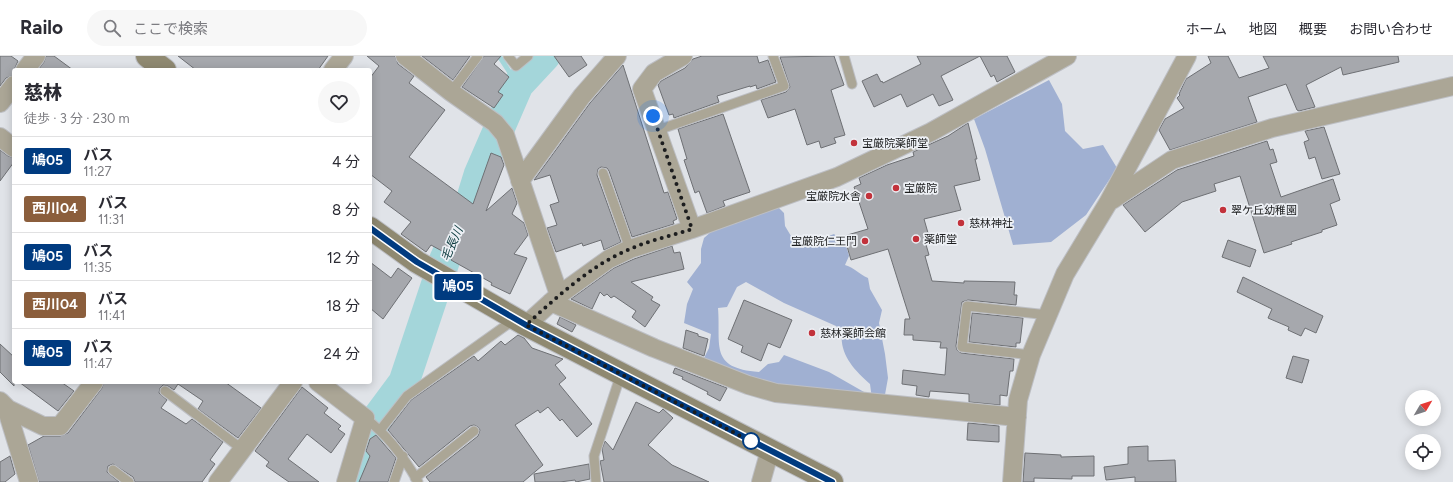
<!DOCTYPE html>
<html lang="ja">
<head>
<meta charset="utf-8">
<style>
	:root { --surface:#fff; --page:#f7f7f7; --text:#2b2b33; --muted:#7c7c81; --line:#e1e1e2 }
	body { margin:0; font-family:Figtree,"Noto Sans JP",sans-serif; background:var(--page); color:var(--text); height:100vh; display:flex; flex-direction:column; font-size:15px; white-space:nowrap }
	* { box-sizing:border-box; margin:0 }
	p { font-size:13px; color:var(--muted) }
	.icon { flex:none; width:22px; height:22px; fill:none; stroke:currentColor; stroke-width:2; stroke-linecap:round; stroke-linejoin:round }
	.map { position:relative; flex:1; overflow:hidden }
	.details { position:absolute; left:12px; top:12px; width:360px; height:316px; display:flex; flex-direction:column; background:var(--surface); border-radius:4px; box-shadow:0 2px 10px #0003 }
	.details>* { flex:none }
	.badge { padding:0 8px; border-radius:3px; font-size:14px; line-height:26px }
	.needle { width:26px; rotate:51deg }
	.tools { position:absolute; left:1405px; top:334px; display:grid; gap:8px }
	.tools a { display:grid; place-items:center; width:36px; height:36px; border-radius:50%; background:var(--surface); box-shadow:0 2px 10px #0003; font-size:20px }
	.you { position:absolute; width:20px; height:20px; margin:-10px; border:3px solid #fff; border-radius:50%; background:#1a73e8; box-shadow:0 0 0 6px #1a73e833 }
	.map>.badge { position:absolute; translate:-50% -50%; box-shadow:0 0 0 2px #fff }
	.round { display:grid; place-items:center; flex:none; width:42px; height:42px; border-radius:21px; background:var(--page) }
	.headline { display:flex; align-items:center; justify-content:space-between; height:68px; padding:0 12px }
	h1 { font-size:19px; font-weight:800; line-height:30px }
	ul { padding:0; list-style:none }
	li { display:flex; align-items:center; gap:12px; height:48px; padding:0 12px; border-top:1px solid var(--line) }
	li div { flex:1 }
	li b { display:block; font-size:15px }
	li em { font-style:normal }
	li .badge { min-width:44px; font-weight:700; text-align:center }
	header { display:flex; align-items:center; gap:24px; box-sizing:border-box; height:56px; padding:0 20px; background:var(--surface); border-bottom:1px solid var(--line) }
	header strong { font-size:19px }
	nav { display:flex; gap:22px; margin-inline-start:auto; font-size:14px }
	.search { width:280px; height:36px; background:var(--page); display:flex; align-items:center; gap:10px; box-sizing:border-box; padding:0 14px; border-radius:22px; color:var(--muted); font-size:15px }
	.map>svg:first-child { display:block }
</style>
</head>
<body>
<header>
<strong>Railo</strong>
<div class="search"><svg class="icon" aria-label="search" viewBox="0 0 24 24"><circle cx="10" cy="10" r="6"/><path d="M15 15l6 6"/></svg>ここで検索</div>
<nav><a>ホーム</a><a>地図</a><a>概要</a><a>お問い合わせ</a></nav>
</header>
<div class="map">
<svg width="1453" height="426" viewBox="0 0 1453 426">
	<rect width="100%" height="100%" fill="#e0e3e8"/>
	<!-- forest -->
	<path fill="#a0b0d2" d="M1049 24 1062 48 1065 75 1083 93 1103 89 1117 112 1086 159 1051 186 1013 189 985 93 974 63Z
		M777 150 784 157 785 170 791 180 802 181 813 186 834 178 846 189 849 200 845 209C855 212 859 218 868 222L870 233 882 254 879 267 885 298 888 322 884 344 872 343 870 328C854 314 839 298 842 276L836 270 784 247 746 226 737 231 727 251 718 252C721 290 709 312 759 316L768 308 779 306 784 299 829 316 864 336V342L791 335 703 304 709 292 711 278 684 267 687 248 693 233 687 226 701 207V193L704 182 713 174 737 167 746 159Z"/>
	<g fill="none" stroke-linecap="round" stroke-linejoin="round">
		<!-- stream -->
		<path stroke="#a4d6da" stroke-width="5" d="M499 0 518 29"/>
		<!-- river -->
		<path stroke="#a4d6da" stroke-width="31" d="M356 414 365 386 378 361 404 326 445 203 470 148 479 119 518 29 545 0"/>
	</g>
	<!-- building -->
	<path fill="#a6a8ad" stroke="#6e7074" d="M0 0H11L18 5 14 14V19L6 22 0 30Z
		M46 0H54L73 14H38L44 6Z
		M178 0H328L318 14H196Z
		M367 0H395L398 8 414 20 409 27 445 54 409 101 473 148 491 97 501 101 504 109 486 155 512 132 517 147 512 158 524 167 528 179 514 198 527 202 510 238 491 229 492 227 451 204 453 201 431 189 426 196 401 178 411 166 384 146 392 135 370 118V22L379 10Z
		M422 0H470L453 24Z
		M484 0H501L494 8 509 21 498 36 503 39 494 52 462 31Z
		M554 0H581L587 9 569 21Z
		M702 0H757L759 7 768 4 776 26 757 33 756 29 750 31V30L717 40 719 46 674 62 673 58 669 59 658 29 661 25 685 12 693 3Z
		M834 0 844 29 831 34 845 79 834 82 836 87 821 92 819 85 807 89 795 53 768 62 761 44 786 36 790 31 780 1Z
		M917 0H980L941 20 953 44 939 50 933 38 907 51 901 38 874 51 862 25 877 18 881 26 882 25 883 27 921 8Z
		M980 0H1007L1015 16 997 26 994 19 991 21Z
		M1208 0H1228L1239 22 1269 12 1263 0H1398L1399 6 1343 19 1341 11 1306 29 1315 51 1299 55 1297 54 1286 28 1248 41 1257 66 1170 94 1159 74 1165 63 1184 52 1177 42 1180 39 1179 38 1186 23 1211 7Z
		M623 9 664 137 668 136 677 163 673 165 674 168 632 181 609 115 607 112 601 111 598 113 597 119 621 186 604 194 601 184 583 190 582 187 556 196 547 172 557 169 550 149 559 146 550 119 534 124 590 47Z
		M723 58 750 136 723 145 725 150 707 157 699 135 695 137 684 104 687 103 678 73Z
		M968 67 977 103H975L980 124 954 130 961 154 924 163 930 184 925 185 929 199 925 200 932 225 964 227V225L1015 226 1014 239H1017L1016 249 968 244 962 246 956 290 957 294 961 297 1014 303 1013 315H1010L1007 340 1000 339V349L969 346V338L930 335 929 341 916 339 917 330 902 328 903 314 945 319 947 292H940L941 286 913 284V279H904L905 263H910L888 193 851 204 844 180 868 173 854 131 861 128 859 122 887 109 914 100 913 96 948 80Z
		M1324 71 1340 118 1322 123 1315 101 1309 103 1304 86 1309 84 1305 75Z
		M1267 85 1270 94 1273 93 1277 106 1270 108 1281 141 1333 123 1340 144 1330 148 1337 169 1322 174V176L1291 186 1292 188 1264 197 1240 120 1214 128 1216 135 1182 146 1145 176 1123 149 1177 114Z
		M0 94 8 100 14 102V106L0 125Z
		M1228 184 1256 194 1250 211 1222 201Z
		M672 190 674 197 680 196 684 213 631 226 653 241 651 244 660 249 645 271 632 261 636 255 614 240 611 242 607 238 604 240 600 236 592 253 571 243 614 212 634 203Z
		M370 206 391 222 398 212 412 222 383 263 370 252Z
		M1243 221 1323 260 1316 277 1305 272 1301 280 1288 274 1289 271 1268 262 1272 253 1237 236Z
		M744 244 792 264 780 292 768 287 761 305 741 296 743 290 728 283Z
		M972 257 1023 262 1020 287H1016V291L969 286Z
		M560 261 576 269 572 276 557 268Z
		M686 274 698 278V280L708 283 704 300 683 292Z
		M518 279 524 282 532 292 563 303 555 309 566 322 559 328 592 368 577 381 562 363 560 365 548 351 540 357 538 354 515 369 543 409 523 426H430L426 421 478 380 480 374 478 371 474 369 470 370 419 411 388 374 411 344 474 300 478 305 501 285 505 289Z
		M0 288 14 301V330L0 316Z
		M1293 300 1309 304 1302 327 1286 322Z
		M675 312 727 332 720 345 707 338 708 336 682 323 683 321 673 317Z
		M19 326H61L74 335 58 355Z
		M104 326H225L261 352 238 382 198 353 203 345 178 328 174 334 168 330 163 329 160 332 159 337 167 344 161 352 186 368 192 363 223 386 210 404 215 408 202 426H135L133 421 113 408 108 410 107 416 119 426H39L28 389 44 380H60L68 377 102 332Z
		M302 331 328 352 324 357 341 370 338 373 345 378 331 397 307 378 288 403 319 426H289L266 410 269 406 255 395Z
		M636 346 659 357 663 353 673 362 648 389 672 409 709 426H604L600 405 604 404 602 393 605 385 613 394Z
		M968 367 999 370V386L967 384Z
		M376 379 396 402 388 426H359L370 400 366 395 370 383Z
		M1148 390V405L1175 404 1176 426H1135V421L1106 424 1104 411 1128 408V391Z
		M1025 397 1061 399V401L1094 400V420H1072V423L1034 422V426H1023Z
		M10 400 15 418 5 426H0V406Z
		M589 408 590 423 576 426 575 424 560 426H535L534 418Z"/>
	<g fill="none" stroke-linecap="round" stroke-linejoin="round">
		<defs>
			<path id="lane" d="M508 0 516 10 528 0
				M844 0 852 28
				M451 36 478 0
				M658 74 784 30 773 0
				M603 117 630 193
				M1031 299 962 291 967 250 1048 259
				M165 335 242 393
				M365 362C388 379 404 401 418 426
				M381 373 407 340 515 263
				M113 414 129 426
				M415 422 474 375
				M394 426 403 400
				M596 426 594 400 621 318"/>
			<path id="street" d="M405 0 451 36 495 67 505 79 559 239
				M683 0 654 17 642 33 692 173
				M25 14 36 0
				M333 14 344 0
				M0 47 14 29
				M0 81 14 92
				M520 125 582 40 617 0
				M1112 144 1172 104 1272 72 1453 30
				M551 246 654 292 748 329 776 337 1017 361
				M526 269 559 239 609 203 630 193 692 173 837 121 931 76 1067 0
				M318 326 365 362 346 426
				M0 345 8 353 43 370H60L94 326
				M8 353 9 361 29 426
				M218 426 293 326
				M761 426 770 394
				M1012 426 1018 344 1031 299 1065 218 1108 147 1187 0"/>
			<path id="secondary" d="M147 0 165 14
				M370 172 417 206 526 269 832 426"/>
		</defs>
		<!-- lane casing -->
		<use href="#lane" stroke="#bdbfc4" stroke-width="11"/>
		<!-- street casing -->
		<use href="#street" stroke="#bdbfc4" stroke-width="20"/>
		<!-- secondary casing -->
		<use href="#secondary" stroke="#bdbfc4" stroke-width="24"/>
		<!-- lane -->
		<use href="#lane" stroke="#aba696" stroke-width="9"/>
		<!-- street -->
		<use href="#street" stroke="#aba696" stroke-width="18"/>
		<!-- secondary -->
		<use href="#secondary" stroke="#8f8971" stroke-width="22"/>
	</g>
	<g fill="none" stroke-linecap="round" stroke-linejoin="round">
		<defs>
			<path id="line" d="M370 172 417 206 526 269 832 426"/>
		</defs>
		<!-- line casing -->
		<use href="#line" stroke="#fff" stroke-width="9"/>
		<!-- line -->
		<use href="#line" stroke="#003b80" stroke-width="6"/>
		<!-- walk -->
		<path stroke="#1c1d1e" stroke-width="4" stroke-dasharray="0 7.2" d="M653 60 692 173C672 180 650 184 630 193 591 209 557 241 526 269L756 388 751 385"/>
	</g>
	<!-- markers -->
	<g fill="#c2323b" stroke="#edf0f5" stroke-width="1.5">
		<circle cx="854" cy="87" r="4"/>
		<circle cx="896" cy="132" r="4"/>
		<circle cx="869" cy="140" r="4"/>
		<circle cx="1223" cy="154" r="4"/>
		<circle cx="961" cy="167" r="4"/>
		<circle cx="916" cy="183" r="4"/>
		<circle cx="865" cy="185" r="4"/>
		<circle cx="812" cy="277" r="4"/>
	</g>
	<circle fill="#fff" stroke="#003b80" stroke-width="2" cx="751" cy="385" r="8"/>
	<g text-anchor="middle" stroke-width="3.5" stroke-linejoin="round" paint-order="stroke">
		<!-- poi labels -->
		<g font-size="11" fill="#1c1d1e" stroke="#edf0f5" text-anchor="start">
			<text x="862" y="91">宝厳院薬師堂</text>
			<text x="904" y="136">宝厳院</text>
			<text x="861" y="144" text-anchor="end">宝厳院水舎</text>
			<text x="1231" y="158">翠ケ丘幼稚園</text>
			<text x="969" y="171">慈林神社</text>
			<text x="924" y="187">薬師堂</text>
			<text x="857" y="189" text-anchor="end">宝厳院仁王門</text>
			<text x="820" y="281">慈林薬師会館</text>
		</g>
		<!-- water labels -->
		<g font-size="12" font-style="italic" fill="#0a3a3d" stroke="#edf0f5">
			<text transform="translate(452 188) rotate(-66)" y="4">毛長川</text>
		</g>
	</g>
</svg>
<div class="tools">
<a><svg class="needle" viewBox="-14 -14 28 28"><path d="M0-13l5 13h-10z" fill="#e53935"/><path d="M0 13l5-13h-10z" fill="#7c7c81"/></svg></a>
<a><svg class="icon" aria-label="locate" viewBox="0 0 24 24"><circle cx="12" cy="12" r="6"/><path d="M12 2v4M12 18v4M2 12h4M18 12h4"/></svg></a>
</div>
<div class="you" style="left:653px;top:60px"></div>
<b class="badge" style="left:458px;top:231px;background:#003b80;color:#fff">鳩05</b>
<section class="details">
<div class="headline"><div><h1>慈林</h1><p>徒歩 · 3 分 · 230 m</p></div><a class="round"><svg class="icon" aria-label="heart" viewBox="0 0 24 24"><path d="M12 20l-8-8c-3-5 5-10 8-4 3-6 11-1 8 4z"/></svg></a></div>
<ul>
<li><span class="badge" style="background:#003b80;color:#fff">鳩05</span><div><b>バス</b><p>11:27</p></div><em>4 分</em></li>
<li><span class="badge" style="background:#8b5e3c;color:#fff">西川04</span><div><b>バス</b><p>11:31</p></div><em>8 分</em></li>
<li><span class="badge" style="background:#003b80;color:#fff">鳩05</span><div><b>バス</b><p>11:35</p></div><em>12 分</em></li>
<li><span class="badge" style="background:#8b5e3c;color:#fff">西川04</span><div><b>バス</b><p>11:41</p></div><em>18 分</em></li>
<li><span class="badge" style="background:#003b80;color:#fff">鳩05</span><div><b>バス</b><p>11:47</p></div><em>24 分</em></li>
</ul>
</section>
</div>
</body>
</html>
